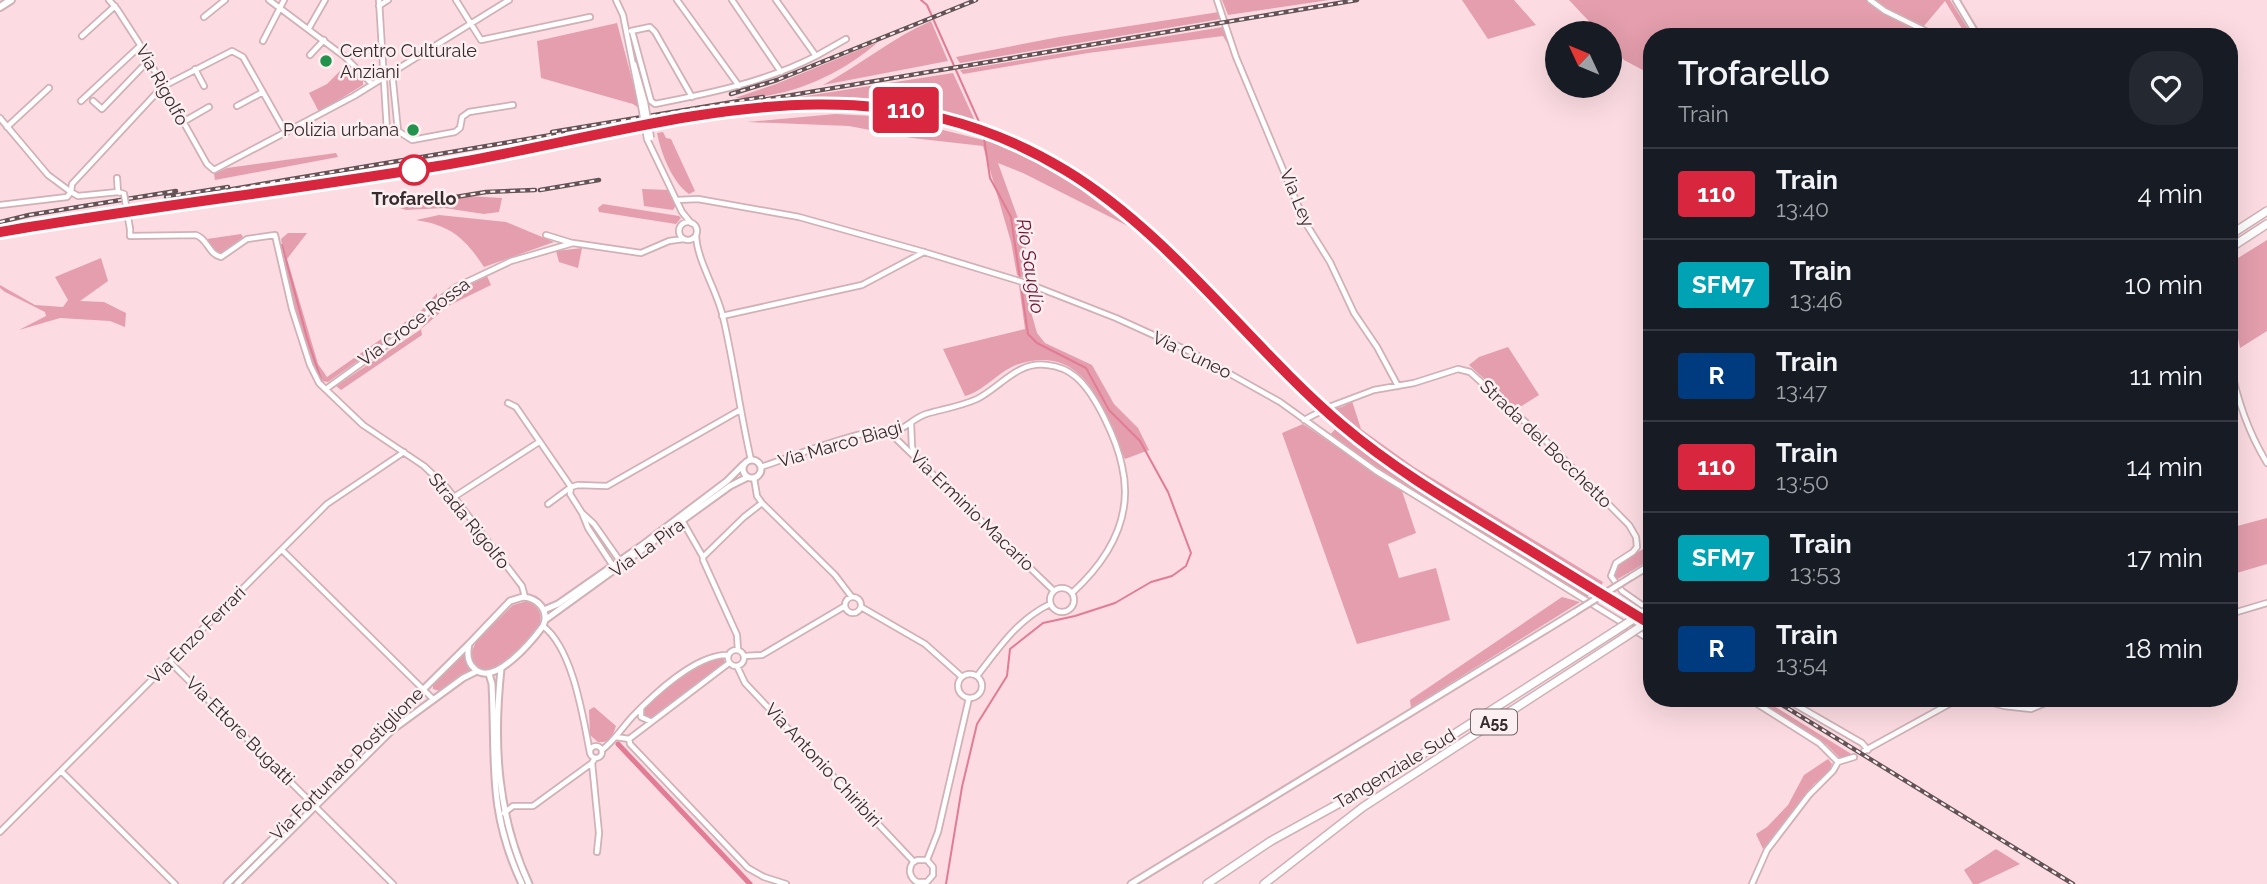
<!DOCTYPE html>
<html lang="en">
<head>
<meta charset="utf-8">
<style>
	:root { --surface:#171b24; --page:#242831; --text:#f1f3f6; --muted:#9ea1a6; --line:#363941 }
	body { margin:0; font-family:Raleway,sans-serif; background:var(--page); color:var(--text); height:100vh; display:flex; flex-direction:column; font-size:26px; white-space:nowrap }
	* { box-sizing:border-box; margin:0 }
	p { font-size:23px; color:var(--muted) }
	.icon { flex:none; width:38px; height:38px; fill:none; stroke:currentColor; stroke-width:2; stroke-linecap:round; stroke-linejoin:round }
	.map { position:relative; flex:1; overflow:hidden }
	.drawer { position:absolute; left:1643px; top:28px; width:595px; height:679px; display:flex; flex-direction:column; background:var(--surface); border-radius:28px; box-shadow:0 7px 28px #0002 }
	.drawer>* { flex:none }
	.badge { padding:0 14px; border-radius:5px; font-size:24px; line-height:46px }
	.needle { width:46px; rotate:314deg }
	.fabs { position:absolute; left:1545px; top:21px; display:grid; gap:14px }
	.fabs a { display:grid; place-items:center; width:77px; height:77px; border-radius:50%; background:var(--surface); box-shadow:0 7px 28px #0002; font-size:35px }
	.map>.badge { position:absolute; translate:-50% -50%; box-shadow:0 0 0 4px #fff }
	.round { display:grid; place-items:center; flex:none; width:74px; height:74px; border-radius:28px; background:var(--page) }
	.overview { display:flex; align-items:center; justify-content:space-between; height:119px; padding:0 35px }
	h1 { font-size:33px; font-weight:600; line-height:52px }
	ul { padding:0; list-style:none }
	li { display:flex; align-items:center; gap:21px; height:91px; padding:0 35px; border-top:2px solid var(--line) }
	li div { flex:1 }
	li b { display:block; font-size:26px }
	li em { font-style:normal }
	li .badge { min-width:77px; font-weight:700; text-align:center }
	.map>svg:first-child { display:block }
</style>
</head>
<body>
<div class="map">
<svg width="2267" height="884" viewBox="0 0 2267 884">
	<rect width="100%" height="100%" fill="#fcdce2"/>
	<!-- green -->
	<path fill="#e49ead" d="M1222 0H1329L1228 15Z
		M1462 0H1514L1536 25 1488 39Z
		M1569 0H1866L1879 10 1927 35 1652 37V75L1624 60 1610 44V33H1600Z
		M1875 0H1950L1973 37H1967L1945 1 1924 26 1886 8Z
		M1219 12 1221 19 960 63 956 57 1059 37Z
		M931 21 948 61 823 85C860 65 892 38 931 21Z
		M617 23 640 109 633 104 541 78 537 41Z
		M1223 27 1234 55 1223 36 1088 53 963 74 960 70Z
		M878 42C839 76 787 99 735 98L776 84Z
		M346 65 363 79V85L319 112 309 93 327 84Z
		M953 73 976 123 881 100 821 98 780 100Z
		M835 114 891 117 991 142 1034 161 1080 189 1128 226 1023 173 998 163 1024 235 1031 281 1017 275 1011 242 983 146 912 138 849 126 747 122Z
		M663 132 666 138 671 139 695 191 689 194C672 182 661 153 657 133Z
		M336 153 338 157 215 180 214 174 227 168Z
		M642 189 671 190 676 205 673 210 644 206Z
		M467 196 502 198 499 212 484 214 444 208 406 210 400 208Z
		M603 204 679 216 681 218 676 224 599 212 598 208Z
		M439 215 506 222 554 242 484 267C465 238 450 225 416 220Z
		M288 233H307L287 259 318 364 327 377 421 311 437 293V298L417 319 328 382 320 381 312 367 289 286 281 239Z
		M241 234 243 237 229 250 221 254 215 251 207 239Z
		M2267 240V331L2240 348 2230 298V263Z
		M582 248 578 268 559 262 556 251Z
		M101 258 108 281 80 301 104 302 126 313 125 327 110 321 60 318 19 330 46 316 45 312 5 292 0 288V285L35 305 63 307 68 300 55 277Z
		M487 276 491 285 448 306 421 329 422 335 341 390 336 386 420 330 442 304 457 291Z
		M1019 285 1029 290V305L1037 333 1045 343 1092 365 1114 404 1138 428 1149 450 1125 459C1103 410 1086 341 1016 365 998 372 984 391 965 396L943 349 1025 329Z
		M1508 347 1539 395 1517 409 1469 365 1479 357Z
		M1352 401 1361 429 1414 467 1603 582 1600 588C1507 532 1412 479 1329 409L1342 407Z
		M1303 424 1402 491 1416 533 1388 544 1399 578 1436 568 1450 620 1357 644 1282 433Z
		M1337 427 1411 482 1592 594 1587 597 1364 459 1330 435Z
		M2267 518V564L2230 575V528Z
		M1652 544V559L1616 580 1613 572 1622 561Z
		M1562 597 1580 602 1411 708 1410 700Z
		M527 601C539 605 545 618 537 629 522 644 500 679 477 667L470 655 477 640 513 605Z
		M463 654 471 670 440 691 433 689V683Z
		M723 657 725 663 651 718 642 715C644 700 687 672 701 664 708 660 715 659 723 657Z
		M1753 698H1761L1853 755 1845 758 1839 757 1827 745Z
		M594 707 616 726C612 736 612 743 598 742L590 735 589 710Z
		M1828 759 1832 764 1828 773 1814 784 1763 849 1756 834 1767 827 1788 805 1804 775Z
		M1996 849 2020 864 1978 884H1973L1964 870Z"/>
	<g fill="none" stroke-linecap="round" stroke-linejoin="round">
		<!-- stream -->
		<path stroke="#e17c94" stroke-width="2" d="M921 0 927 5 980 124
			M282 245 307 338 321 379
			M946 884 962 787 977 724 1007 676 1010 649 1043 623 1075 616 1115 603 1151 582 1172 576 1186 566 1191 553 1168 492 1140 441 1109 410 1086 368 1037 343 1028 334 1011 217 990 178 984 138"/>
		<!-- canal -->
		<path stroke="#e17c94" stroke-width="5" d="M618 744 750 884"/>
		<defs>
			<path id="minor" d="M109 0 117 9 139 43 207 164 214 170 354 96 509 0
				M269 0 345 57 371 83
				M379 0 387 131H398L392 72
				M456 0 481 40 590 17
				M616 0 623 15 641 105
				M677 0 739 86
				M732 0 781 72
				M776 0 816 56 846 39
				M1217 0 1236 57 1305 222 1330 262 1354 313 1377 347 1398 386
				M1870 0 1885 11 1938 37
				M379 6 388 0
				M204 17 225 0
				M309 28 325 0
				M631 31 650 27 655 32 692 97
				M632 31 651 101 655 104C711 93 765 82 816 56
				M82 36 115 6
				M263 41 284 0
				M310 55 324 40
				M634 64 645 103
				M195 69 204 86
				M81 101 140 46
				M93 101 102 109 148 61
				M237 106 263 92
				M0 118 48 175 71 192 72 184 162 87 232 51 243 57 286 133
				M183 122 209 107
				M7 127 49 88
				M398 131 412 140 455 132 460 128 462 117 469 112 513 105
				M647 139 682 212 691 223
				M117 178 118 192
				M677 200 698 199 799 217 924 252 1029 284 1116 318 1191 352 1280 402 1376 471 1652 641
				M0 205 67 197 71 192 78 196 118 192 124 194
				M679 231a9 9 0 1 1 18 0a9 9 0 1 1-18 0Z
				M130 229V236L196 235C208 239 208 254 221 257L247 239 275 235 292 309 310 365 319 383 363 425 424 466 447 488 522 586 525 597
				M546 235 572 243
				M696 235C697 261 717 290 723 317 734 364 740 412 751 460
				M722 316 862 285 924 252
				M2230 364C2237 399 2248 432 2267 463
				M326 389 417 323 441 299 456 287 511 261 573 243 641 253 669 241 683 239
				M508 403 516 407 571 487 570 494 582 513
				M1304 420 1329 407 1374 390 1414 383 1458 369 1470 372 1544 439 1629 525 1636 537 1637 547 1633 552 1616 563 1611 576 1622 591 1652 612
				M911 423 912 447 916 455
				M890 433 1054 591
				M761 467C794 456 828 442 862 434 873 432 885 434 894 432 906 428 914 418 926 414 943 409 962 406 977 399 1001 387 1017 361 1047 365 1057 366 1068 370 1076 377 1096 394 1117 441 1122 466 1134 517 1108 560 1072 593
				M754 478 757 496 762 503 835 575 851 596
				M454 497 539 442
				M548 504 571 487 578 485 607 486 740 410
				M683 522 703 557
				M282 550 433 699
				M613 566 588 528 582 513 594 524 620 561
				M1050 600a12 12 0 1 1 24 0a12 12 0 1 1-24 0Z
				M845 605a8 8 0 1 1 16 0a8 8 0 1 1-16 0Z
				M861 607 925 644 962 677
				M2230 614 2267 603
				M543 626C573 649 583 717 590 753
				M728 658a8 8 0 1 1 16 0a8 8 0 1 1-16 0Z
				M738 650 737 635 703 560V557L744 517 762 503
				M744 656 762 655 845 606
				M170 662 393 884
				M737 666 745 683 914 862
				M958 686a12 12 0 1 1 24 0a12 12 0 1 1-24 0Z
				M977 676C999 648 1017 620 1050 604
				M1748 698 1819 743 1838 762
				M1784 698 1862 743 1868 750
				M1974 698 2004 706 2031 709 2057 698
				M641 709V717L650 721
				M616 737 629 739 729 663
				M629 739 630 744 748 868 764 877 786 884
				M590 752a6 6 0 1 1 12 0a6 6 0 1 1-12 0Z
				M602 750C614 741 622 728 632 717 653 695 696 654 728 655
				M1864 751 1960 698
				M592 763 599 833 597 852
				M61 771 175 884
				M504 813 513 806H533L592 763 595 758
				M0 832 327 504 404 452
				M927 860 938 832 969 698
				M913 862C908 869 909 877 917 882
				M914 862 917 860H927
				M917 882H927L933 875V867L927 860
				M1752 884 1767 850 1809 795 1833 771 1838 762 1854 757"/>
			<path id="tertiary" d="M1956 0 1978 37
				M743 469a9 9 0 1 1 18 0a9 9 0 1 1-18 0Z
				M1631 577 1652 564
				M523 597C538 598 550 611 543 626 532 641 494 687 475 669 467 663 467 653 469 644L510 601Z
				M544 610 558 604 641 546 727 481 743 465
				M545 620 730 486 748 477
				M501 669C493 744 497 815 529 884
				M489 674 492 684C496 761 487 810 522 884
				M227 884 469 644
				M237 884 392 730 463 678 477 671
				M1131 884 1575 612"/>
			<path id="primary" d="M0 7 11 0"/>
			<path id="motorway" d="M2230 235 2267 211
				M2230 248 2267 224
				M1207 884 1271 841 1387 777 1615 631
				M1264 884 1363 807 1625 637"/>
		</defs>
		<!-- minor casing -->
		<use href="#minor" stroke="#d0b1b7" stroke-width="8"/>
		<!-- tertiary casing -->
		<use href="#tertiary" stroke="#d0b1b7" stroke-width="9"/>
		<!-- primary casing -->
		<use href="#primary" stroke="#d0b1b7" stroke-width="10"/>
		<!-- motorway casing -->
		<use href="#motorway" stroke="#d0b1b7" stroke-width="10"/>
		<!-- minor -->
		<use href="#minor" stroke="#fff" stroke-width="4.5"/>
		<!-- tertiary -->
		<use href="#tertiary" stroke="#fff" stroke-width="5"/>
		<!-- primary -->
		<use href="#primary" stroke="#fff" stroke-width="6"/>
		<!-- motorway -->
		<use href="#motorway" stroke="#fff" stroke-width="7"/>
		<defs>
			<path id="rail" d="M731 94 777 80 976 0
				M756 101 1357 0
				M552 132 763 97
				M540 190 599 180
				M221 191 563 133
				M166 197 228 187
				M431 201 486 192 535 190
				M0 222 29 215 176 191
				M0 235 165 207 306 190 376 179 463 165 585 139 762 110 821 106 860 107 898 112 945 122 990 136 1025 151 1060 170 1097 194 1152 241 1292 383 1357 441 1418 484 1652 628
				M1771 698 2073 884"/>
		</defs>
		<!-- rail casing -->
		<use href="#rail" stroke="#635356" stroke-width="4.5"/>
		<!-- rail -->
		<use href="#rail" stroke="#fceff1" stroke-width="2" stroke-dasharray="5" stroke-linecap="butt"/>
		<defs>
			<path id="minor-bridge" d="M645 103 651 138
				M641 105 647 139
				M124 194 130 229"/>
			<path id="tertiary-bridge" d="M1575 612 1631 577"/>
			<path id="motorway-bridge" d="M1615 631 1652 607
				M1625 637 1652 619"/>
		</defs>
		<!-- minor-bridge casing -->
		<use href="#minor-bridge" stroke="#d0b1b7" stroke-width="8" stroke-linecap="butt"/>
		<!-- tertiary-bridge casing -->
		<use href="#tertiary-bridge" stroke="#d0b1b7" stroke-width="9" stroke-linecap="butt"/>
		<!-- motorway-bridge casing -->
		<use href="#motorway-bridge" stroke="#d0b1b7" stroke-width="10" stroke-linecap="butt"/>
		<!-- minor-bridge -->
		<use href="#minor-bridge" stroke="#fff" stroke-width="4.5"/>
		<!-- tertiary-bridge -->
		<use href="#tertiary-bridge" stroke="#fff" stroke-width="5"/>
		<!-- motorway-bridge -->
		<use href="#motorway-bridge" stroke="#fff" stroke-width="7"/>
	</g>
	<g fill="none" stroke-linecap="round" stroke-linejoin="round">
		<defs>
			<path id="line" d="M0 232C146 207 292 190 438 166 653 131 859 45 1065 170 1171 234 1248 345 1342 425 1389 465 1442 497 1495 529 1547 561 1600 593 1652 625"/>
		</defs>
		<!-- line casing -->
		<use href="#line" stroke="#fff" stroke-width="16"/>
		<!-- line -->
		<use href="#line" stroke="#d7263d" stroke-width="10"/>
	</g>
	<!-- markers -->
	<g fill="#21934d" stroke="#fceff1" stroke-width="2.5">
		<circle cx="326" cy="61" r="7"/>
		<circle cx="413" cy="130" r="7"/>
	</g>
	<circle fill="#fff" stroke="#d7263d" stroke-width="3.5" cx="414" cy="170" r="14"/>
	<g text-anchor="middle" stroke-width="5" stroke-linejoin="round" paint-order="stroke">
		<!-- shield labels -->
		<rect fill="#fceff1" stroke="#726668" stroke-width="2" x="1471" y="709.5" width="46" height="25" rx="5"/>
		<g font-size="16" font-weight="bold" fill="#372b2d">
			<text x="1494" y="728">A55</text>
		</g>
		<!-- poi labels -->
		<g font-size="18" fill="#372b2d" stroke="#fceff1" text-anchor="start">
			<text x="340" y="57">Centro Culturale<tspan x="340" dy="21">Anziani</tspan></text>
			<text x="399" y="136" text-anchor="end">Polizia urbana</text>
		</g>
		<!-- street labels -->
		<g font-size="18" fill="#372b2d" stroke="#fceff1">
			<text transform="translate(162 85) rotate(61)" y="6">Via Rigolfo</text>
			<text transform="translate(1297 198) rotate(67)" y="6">Via Ley</text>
			<text transform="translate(414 322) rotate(-37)" y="6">Via Croce Rossa</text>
			<text transform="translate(1192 355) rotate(26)" y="6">Via Cuneo</text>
			<text transform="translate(840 444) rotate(-16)" y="6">Via Marco Biagi</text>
			<text transform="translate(1546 444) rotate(44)" y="6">Strada del Bocchetto</text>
			<text transform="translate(972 511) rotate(44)" y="6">Via Erminio Macario</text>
			<text transform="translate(469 521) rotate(51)" y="6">Strada Rigolfo</text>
			<text transform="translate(647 548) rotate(-36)" y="6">Via La Pira</text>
			<text transform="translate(197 635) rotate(-45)" y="6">Via Enzo Ferrari</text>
			<text transform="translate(240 731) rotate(45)" y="6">Via Ettore Bugatti</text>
			<text transform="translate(347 764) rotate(-45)" y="6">Via Fortunato Postiglione</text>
			<text transform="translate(823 765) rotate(47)" y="6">Via Antonio Chiribiri</text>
			<text transform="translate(1395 769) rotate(-31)" y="6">Tangenziale Sud</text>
		</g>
		<!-- stop labels -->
		<g font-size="18" font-weight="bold" fill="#372b2d" stroke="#fceff1">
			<text x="414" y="205">Trofarello</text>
		</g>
		<!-- water labels -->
		<g font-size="19" font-style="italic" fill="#701635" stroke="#fceff1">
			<text transform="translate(1031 266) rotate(81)" y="7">Rio Sauglio</text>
		</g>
	</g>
</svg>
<div class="fabs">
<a><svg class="needle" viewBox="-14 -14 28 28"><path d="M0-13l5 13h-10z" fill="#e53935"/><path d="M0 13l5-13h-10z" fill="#9ea1a6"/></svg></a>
</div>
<b class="badge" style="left:906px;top:110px;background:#d7263d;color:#fff">110</b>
<section class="drawer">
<div class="overview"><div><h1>Trofarello</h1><p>Train</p></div><a class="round"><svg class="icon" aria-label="heart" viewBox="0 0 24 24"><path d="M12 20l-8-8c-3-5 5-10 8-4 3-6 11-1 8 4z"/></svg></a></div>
<ul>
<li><span class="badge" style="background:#d7263d;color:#fff">110</span><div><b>Train</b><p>13:40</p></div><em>4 min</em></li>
<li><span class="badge" style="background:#00a3b4;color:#fff">SFM7</span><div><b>Train</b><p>13:46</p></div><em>10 min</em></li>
<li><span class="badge" style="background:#003b80;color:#fff">R</span><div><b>Train</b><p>13:47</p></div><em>11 min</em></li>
<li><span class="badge" style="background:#d7263d;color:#fff">110</span><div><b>Train</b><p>13:50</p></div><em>14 min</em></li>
<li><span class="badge" style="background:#00a3b4;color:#fff">SFM7</span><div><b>Train</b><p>13:53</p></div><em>17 min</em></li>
<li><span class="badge" style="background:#003b80;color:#fff">R</span><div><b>Train</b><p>13:54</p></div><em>18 min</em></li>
</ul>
</section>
</div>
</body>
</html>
